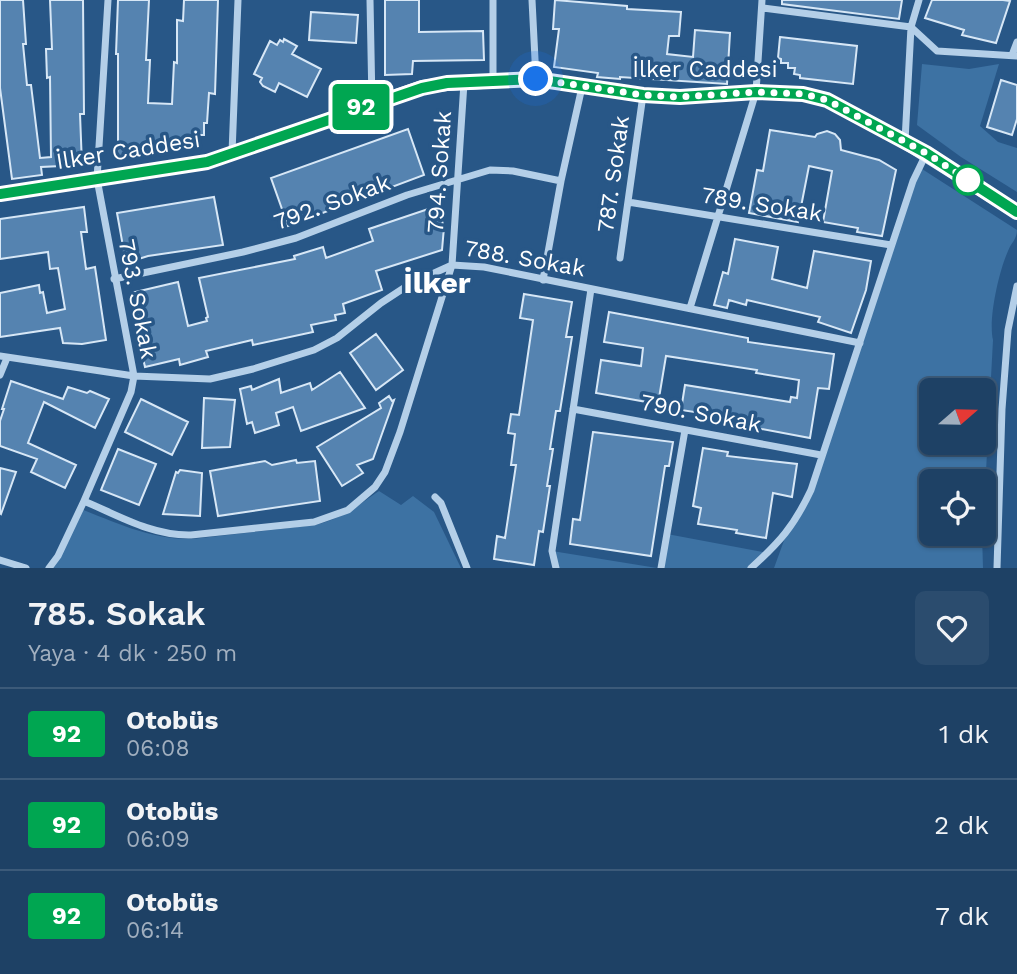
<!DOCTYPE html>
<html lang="tr">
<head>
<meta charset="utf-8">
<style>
	:root { --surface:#1e4165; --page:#2b4c6e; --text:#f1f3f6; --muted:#a1afbf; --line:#3c5a79 }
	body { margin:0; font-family:"Work Sans",sans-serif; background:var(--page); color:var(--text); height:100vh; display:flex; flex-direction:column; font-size:26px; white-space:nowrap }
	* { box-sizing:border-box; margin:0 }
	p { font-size:23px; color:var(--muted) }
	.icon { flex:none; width:38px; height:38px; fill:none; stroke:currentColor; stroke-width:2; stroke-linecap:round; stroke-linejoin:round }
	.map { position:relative; height:568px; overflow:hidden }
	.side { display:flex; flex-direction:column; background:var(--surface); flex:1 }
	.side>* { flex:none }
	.badge { padding:0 14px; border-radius:5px; font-size:24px; line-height:46px }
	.needle { width:46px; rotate:70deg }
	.tools { position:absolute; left:919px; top:378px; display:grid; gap:14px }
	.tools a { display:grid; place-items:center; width:77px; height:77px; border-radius:10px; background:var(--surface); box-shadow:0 2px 5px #0004,0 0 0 2px var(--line); font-size:35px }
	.you { position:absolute; width:35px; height:35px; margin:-18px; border:5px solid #fff; border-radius:50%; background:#1a73e8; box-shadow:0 0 0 10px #1a73e833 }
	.map>.badge { position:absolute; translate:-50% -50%; box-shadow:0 0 0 4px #fff }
	.round { display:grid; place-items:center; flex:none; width:74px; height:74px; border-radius:10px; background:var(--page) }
	.overview { display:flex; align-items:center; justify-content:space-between; height:119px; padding:0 28px }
	h1 { font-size:33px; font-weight:600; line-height:52px }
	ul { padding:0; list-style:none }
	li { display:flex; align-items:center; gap:21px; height:91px; padding:0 28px; border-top:2px solid var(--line) }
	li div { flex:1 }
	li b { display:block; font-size:26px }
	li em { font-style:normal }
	li .badge { min-width:77px; font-weight:700; text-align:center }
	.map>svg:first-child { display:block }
</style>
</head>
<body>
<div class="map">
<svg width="1017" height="568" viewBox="0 0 1017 568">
	<rect width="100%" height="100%" fill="#285787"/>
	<!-- green -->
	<path fill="#3d72a3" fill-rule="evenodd" d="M922 64 969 69 999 64 980 126 998 142 1017 148V192L961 157 917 125Z
		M922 169 1017 230C1017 239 1011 243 1008 251 999 271 988 319 993 340L984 509V481H931V534H982L983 568H774L786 535 805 508 917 176ZM931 390H984V443H931Z
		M379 491 401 505 413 496 434 512 461 568H51L78 508C115 522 151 540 192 539L315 525C346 517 354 508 379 491Z
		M667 534 768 553 751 568H661Z
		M552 551 657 568H556Z"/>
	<!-- building -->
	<path fill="#5583b0" stroke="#d7e7f6" stroke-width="2" d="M0 0H23L26 44H23L27 85H31L40 158 51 157 50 77 47 78 46 49H52L50 0H83L84 114H80L82 165 41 167 42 175 12 179 0 88Z
		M118 0H149L146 60H150L148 103 172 104 174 62 177 63V20L183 21 184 0H218L215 94 209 93 207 123H204V135H196L195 147 154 144V156L118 155V54H116Z
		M385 0H419V32L483 31 484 60 413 61 412 74 385 75Z
		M555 0 627 6V9L681 12 679 36H669L667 54 693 57 695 30 730 33 727 84 620 77V79L597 77 598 73 554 67 559 29H553Z
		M782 0H902L899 19 782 4Z
		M932 0H1003L1010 1 996 43 962 35 964 30 925 18Z
		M311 12 358 15 356 43 309 40Z
		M780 37 857 46 853 84 800 78V75L794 74 795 68H788V63H781V59L778 58Z
		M284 39 297 46 292 54 321 69 307 97 279 83 275 92 263 86 260 82 262 78 254 74 270 41 277 45 280 40 283 42Z
		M1001 80 1017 85V119L1012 135 987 127Z
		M408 129 424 175 288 226 271 178Z
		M770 130 815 137 817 134 827 131 835 134 840 140 841 150 879 160 896 170 882 236 857 232 858 228 823 222 832 171 809 166 798 222 749 213 757 170 763 171Z
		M214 197 223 245 148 256 126 263 117 213Z
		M437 206 444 227 442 250 376 271 382 290 343 304 345 313 335 315 336 320 311 325 313 332 253 345 252 340 206 351 208 357 180 365 179 359 145 367 137 332H140L131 293 178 282 188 326 207 321 206 318 208 317 199 278 295 259 294 256 323 247 326 258 373 241 369 229Z
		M84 207 87 232H81L86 269 95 267 106 340 82 344 63 343 60 328 0 337V293L39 285 40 293 43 292 47 313 65 309 58 268 50 269 48 252 0 259V219Z
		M735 239 778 247 772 279 807 288 814 251 871 261 866 290 851 333 818 322 820 317 747 300 746 305 729 300 727 308 714 305 723 272 728 274Z
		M524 294 572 302 566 337H572L560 411H556L550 449H553L547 486H550L543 532 539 531 534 565 494 559 497 536 505 538 516 465H511L515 434 508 433 511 414 519 415 533 320 520 318Z
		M609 312 748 338V342L834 354 829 389 818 388 810 438 740 425 741 419 681 410 685 385 790 402 791 397 797 398 799 380 756 373 757 370 666 356 658 404 596 393 601 360 641 366 643 348 604 342Z
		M376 334 403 370 376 390 350 353Z
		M340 372 365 408 301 431 293 407 276 413 279 425 255 433 252 422 247 424 240 389 251 386 252 390 279 379 281 393 310 383 312 390Z
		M11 381 63 399 68 387 87 393 90 391 109 399 95 428 44 402 28 443 76 465 65 488 31 472 37 459 0 446V421L4 409H2Z
		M389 396 392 401 394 400 373 459 357 465 363 473 342 486 317 447 381 408 379 403Z
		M204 398 235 400 230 447 202 448Z
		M141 399 188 422 172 455 125 432Z
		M593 432 673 442 669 466H665L651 556 570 544 573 519 580 520Z
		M703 448 728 452 727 456 797 464 792 497 773 493 766 538 736 533 737 530 698 524 701 508 693 506Z
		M118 449 156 464 139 505 101 490Z
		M296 460 297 463 315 461 320 501 218 516 210 471 265 461 272 465Z
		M0 468 16 472 1 514 0 513Z
		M180 470 202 473 200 516 163 514 176 472 178 473Z"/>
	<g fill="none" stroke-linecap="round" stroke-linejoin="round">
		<!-- minor -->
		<path stroke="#b4cfe8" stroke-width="7" d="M370 0 372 103
			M493 0V80
			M532 0 536 79
			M763 8 911 27
			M911 27 937 51 1017 56
			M1012 55 1017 42
			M905 141 911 27 919 0
			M232 153 238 0
			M628 202 891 245
			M620 258 643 95
			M114 279 243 252 296 238 407 195 490 170 513 171 561 181
			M543 280 561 181 582 87
			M690 308 756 92 762 0
			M0 356 134 376 210 379 253 369 314 350 337 338 381 303 410 284 452 265 484 267 860 343
			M0 375 7 358
			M573 409 821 455
			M435 497 441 503 467 568
			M84 501C119 516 153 536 191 535L314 522 348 510 375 487 385 472 400 432 452 265 464 83
			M0 560 26 568
			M49 568 58 556 84 501 131 392 134 376 97 179 108 0
			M556 568 552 551 591 289
			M661 568 685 430
			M751 568C780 542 794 526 811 490L913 181 926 154
			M997 568 1002 409 1008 330 1017 286"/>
		<!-- secondary -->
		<path stroke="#ddeaf7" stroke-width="14" d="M0 194 207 162 422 87 447 84 536 79 643 95 680 97 756 92 803 94 827 100 905 142 1017 212"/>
	</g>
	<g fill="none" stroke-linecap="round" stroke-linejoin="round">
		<defs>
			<path id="line" d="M0 194 207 162 422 88 447 83 536 79 643 95 680 97 756 92 803 94 827 100 926 153 1017 212"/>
		</defs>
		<!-- line casing -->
		<use href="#line" stroke="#fff" stroke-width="16"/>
		<!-- line -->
		<use href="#line" stroke="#00a651" stroke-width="10"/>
		<!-- walk -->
		<path stroke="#fff" stroke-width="7" stroke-dasharray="0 12.6" d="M536 79 643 95 680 97 756 92 803 94 827 100 926 153 968 180"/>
	</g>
	<!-- markers -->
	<circle fill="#fff" stroke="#00a651" stroke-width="3.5" cx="968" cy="180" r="14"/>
	<g text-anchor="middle" stroke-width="7" stroke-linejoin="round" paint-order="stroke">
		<!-- street labels -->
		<g font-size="23" fill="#fff" stroke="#285787">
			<text x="705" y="77">İlker Caddesi</text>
			<text transform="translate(128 150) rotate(-9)" y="8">İlker Caddesi</text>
			<text transform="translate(439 172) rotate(-86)" y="8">794. Sokak</text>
			<text transform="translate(613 174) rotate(-82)" y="8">787. Sokak</text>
			<text transform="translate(332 202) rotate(-20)" y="8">792. Sokak</text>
			<text transform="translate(762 204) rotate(9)" y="8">789. Sokak</text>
			<text transform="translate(525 258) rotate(10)" y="8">788. Sokak</text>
			<text transform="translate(138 299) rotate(79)" y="8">793. Sokak</text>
			<text transform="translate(701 413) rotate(11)" y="8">790. Sokak</text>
		</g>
		<!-- district labels -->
		<g font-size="30" font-weight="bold" fill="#fff" stroke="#285787">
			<text x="437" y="293">İlker</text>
		</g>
	</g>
</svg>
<div class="tools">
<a><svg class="needle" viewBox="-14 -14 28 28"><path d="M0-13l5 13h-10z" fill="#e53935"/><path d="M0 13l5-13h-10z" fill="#a1afbf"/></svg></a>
<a><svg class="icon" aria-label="locate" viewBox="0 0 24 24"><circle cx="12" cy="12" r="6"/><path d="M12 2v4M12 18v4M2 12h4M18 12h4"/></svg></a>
</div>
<div class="you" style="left:536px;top:79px"></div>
<b class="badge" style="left:361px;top:107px;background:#00a651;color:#fff">92</b>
</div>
<section class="side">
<div class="overview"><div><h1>785. Sokak</h1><p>Yaya · 4 dk · 250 m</p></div><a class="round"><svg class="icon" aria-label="heart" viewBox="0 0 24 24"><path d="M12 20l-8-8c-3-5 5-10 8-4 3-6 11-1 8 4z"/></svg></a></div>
<ul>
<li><span class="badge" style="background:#00a651;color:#fff">92</span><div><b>Otobüs</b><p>06:08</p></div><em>1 dk</em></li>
<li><span class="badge" style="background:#00a651;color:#fff">92</span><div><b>Otobüs</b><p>06:09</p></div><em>2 dk</em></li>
<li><span class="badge" style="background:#00a651;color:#fff">92</span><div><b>Otobüs</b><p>06:14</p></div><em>7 dk</em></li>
</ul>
</section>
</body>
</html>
